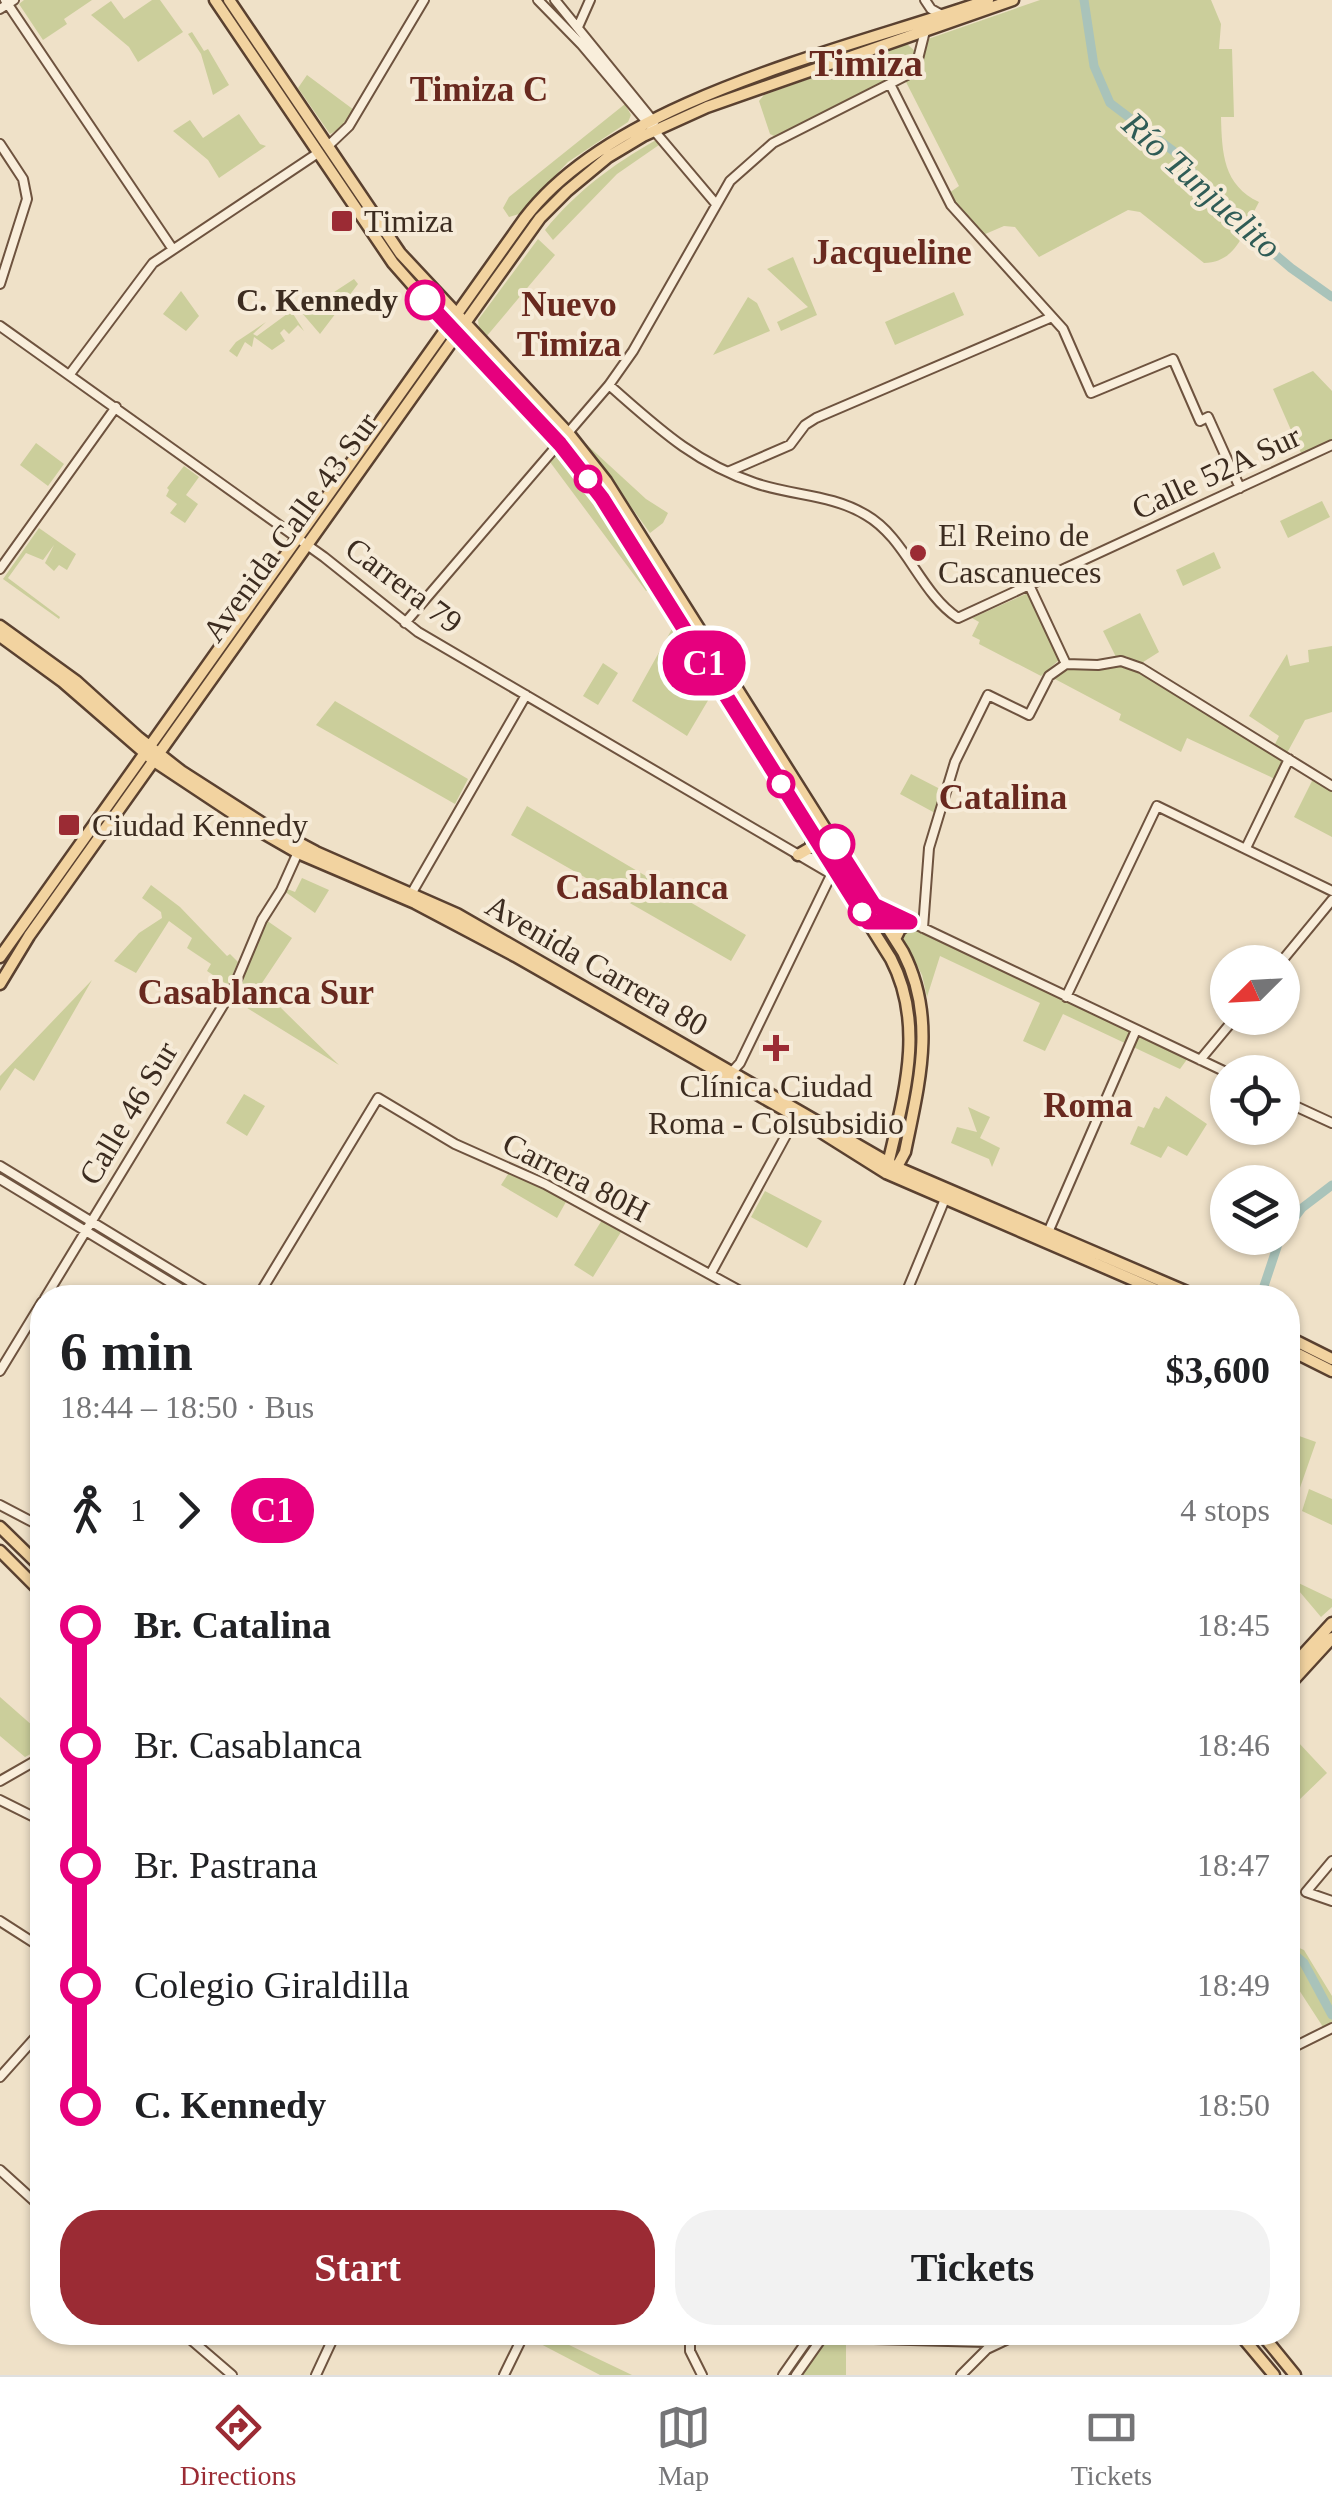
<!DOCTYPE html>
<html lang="en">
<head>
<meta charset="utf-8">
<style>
	:root { --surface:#fff; --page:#f2f2f2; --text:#202124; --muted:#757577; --line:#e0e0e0; --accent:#9b2b34 }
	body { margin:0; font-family:"Times New Roman",serif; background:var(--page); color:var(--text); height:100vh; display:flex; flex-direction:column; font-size:38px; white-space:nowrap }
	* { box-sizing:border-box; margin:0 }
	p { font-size:32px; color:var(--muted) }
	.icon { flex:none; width:55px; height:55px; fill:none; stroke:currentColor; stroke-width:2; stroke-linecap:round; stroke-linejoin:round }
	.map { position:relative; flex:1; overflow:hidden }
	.side { position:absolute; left:30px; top:1285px; width:1270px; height:1060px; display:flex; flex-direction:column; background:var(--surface); border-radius:40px; box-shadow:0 2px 8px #0004 }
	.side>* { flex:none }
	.badge { padding:0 20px; border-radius:32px; font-size:35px; line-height:65px }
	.needle { width:65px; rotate:246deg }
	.fabs { position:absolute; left:1210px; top:945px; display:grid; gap:20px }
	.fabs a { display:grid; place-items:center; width:90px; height:90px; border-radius:50%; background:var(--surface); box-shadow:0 2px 8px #0004; font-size:50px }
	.map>.badge { position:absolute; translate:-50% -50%; box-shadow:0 0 0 5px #fff }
	.legs { display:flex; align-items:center; gap:15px; height:110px; padding:0 30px; font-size:32px }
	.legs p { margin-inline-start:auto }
	.headline { display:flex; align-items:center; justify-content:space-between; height:170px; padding:0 30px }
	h1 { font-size:55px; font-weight:800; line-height:75px }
	.action { display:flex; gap:20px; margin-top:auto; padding:20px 30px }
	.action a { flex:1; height:115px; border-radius:40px; background:var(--accent); color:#fff; font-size:40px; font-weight:800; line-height:115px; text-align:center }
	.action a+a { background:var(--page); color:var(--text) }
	ul { padding:0 30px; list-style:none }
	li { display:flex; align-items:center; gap:35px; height:120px; font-size:38px }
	li i { display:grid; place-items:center; width:15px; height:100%; margin:0 12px; background:currentColor }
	li i::after { content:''; width:25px; height:25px; margin:-12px; border:8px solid; border-radius:50%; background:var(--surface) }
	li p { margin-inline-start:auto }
	li:first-child i { background:linear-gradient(#0000 50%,currentColor 0) }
	li:last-child i { background:linear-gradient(currentColor 50%,#0000 0) }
	.tab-bar { display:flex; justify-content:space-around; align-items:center; height:140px; border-top:2px solid var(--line); background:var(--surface); font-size:28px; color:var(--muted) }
	.tab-bar a { display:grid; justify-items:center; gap:5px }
	.tab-bar .active { color:var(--accent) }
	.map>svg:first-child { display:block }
</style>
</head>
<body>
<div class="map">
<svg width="1332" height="2375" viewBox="0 0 1332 2375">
	<rect width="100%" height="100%" fill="#efe1c8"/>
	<!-- green -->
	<path fill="#cbce9b" d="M24 0H92L64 19 67 24 43 40 19 4Z
		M152 0H160L183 32 138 62 129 47 91 15 111 1 124 19Z
		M1040 0H1211L1221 24 1219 49H1232L1234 117H1221C1222 153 1223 185 1259 202 1244 229 1239 262 1204 263L1140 212 1128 210 1039 257 1015 227 1004 226 983 235 959 209 949 193 959 186 906 82 921 70 925 40Z
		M192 32 204 51 208 49 229 85 213 95 201 54 188 34Z
		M907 44 916 52 913 66 908 71 774 136 770 134 759 101 764 95Z
		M307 75 354 110 338 130 330 134 298 88Z
		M625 104 631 115 628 122 568 162 519 214 509 217 503 208 509 197Z
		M239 114 260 144 266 146 219 178 208 160 173 131 190 120 203 138Z
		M656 140 659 145 617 174 553 240 545 230C577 191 612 165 656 140Z
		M538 239 555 255 486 337 479 328 478 320Z
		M793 257 817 315 781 331 777 322 808 307 767 269Z
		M354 279 358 284 320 334 302 313Z
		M181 291 199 316 186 331 163 314Z
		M954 292 964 315 895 345 885 322Z
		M748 297 757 303 770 331 713 355Z
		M288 306 304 331 298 325 289 334 284 329 280 333 285 341 272 350 254 337 252 347 245 342 237 357 229 351 236 342 266 322 253 334 257 336 287 314 279 313Z
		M1313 371 1332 391V440L1301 453 1273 389Z
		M36 443 64 464 48 486 20 465Z
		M585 443 646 499 668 513 663 523 650 533Z
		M572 446 596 472 705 642 701 645 681 619 569 449Z
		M560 450 605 510 652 588 646 591 550 462Z
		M184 466 199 477 186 495 198 504 185 523 170 513 177 504 166 496 169 490 167 488Z
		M1322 501 1330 517 1288 538 1280 521Z
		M39 528 76 554 67 570 59 565 54 571 45 563 54 545 43 560 26 553 8 578 60 617 59 619 3 579Z
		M1214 552 1221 568 1183 586 1176 570Z
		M1028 593 1059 660 1041 676 979 644 980 640 972 636 979 622 972 618Z
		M1140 613 1159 652 1140 664 1126 656 1116 657 1103 631Z
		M673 627 713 692 687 736 632 701Z
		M1332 646V712L1305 720 1287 753 1274 746 1279 736 1249 716 1287 654 1290 666 1309 662 1308 650Z
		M603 663 618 673 598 705 583 696Z
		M1116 664 1141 671 1284 760 1275 779 1187 738 1181 752 1119 720 1121 714 1053 678C1071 663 1094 670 1116 664Z
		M335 701 468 779 455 804 316 725Z
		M911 774 942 790 935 813 900 794Z
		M1313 779 1332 790V837L1294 817Z
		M527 806 746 935 731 961 511 835Z
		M302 878 329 890 315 913 284 891 285 888 295 892Z
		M151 885 180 907 227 956 230 954 238 962 228 985 207 971 211 964 187 948 192 938 169 921 136 973 114 961 139 933 162 918 161 912 142 898Z
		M266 920 292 938 262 983 278 1005 339 1065 231 998Z
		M908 927 913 928 1188 1058 1180 1069 1063 1014 1045 1051 1023 1041 1040 1003 940 956 927 997 922 975 903 938Z
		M888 935C933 1012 918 1067 901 1149H898L914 1027 911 1006 883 939Z
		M92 980 34 1081 15 1068 0 1091V1076Z
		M244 1094 265 1106 247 1136 226 1123Z
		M1166 1096 1207 1124 1187 1156 1168 1146 1161 1158 1130 1144 1138 1126 1144 1128 1154 1107 1159 1109Z
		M968 1107 990 1117 980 1138 1000 1148 992 1167 989 1159 951 1143 957 1127 977 1132Z
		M510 1171 567 1200 557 1218 501 1185Z
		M765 1191 822 1221 807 1248 751 1217Z
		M602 1220 621 1232 593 1277 574 1265Z
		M1288 1432 1316 1442 1288 1522Z
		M1309 1489 1332 1499V1525L1302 1511Z
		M1288 1578 1332 1599V1607L1321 1617Z
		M0 1697 42 1734V1748L25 1757 0 1736Z
		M1298 1742 1327 1773 1298 1801 1288 1790V1752Z
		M1288 1943 1304 1950 1332 1996V2022L1323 2027 1288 1973Z
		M536 2333H544L632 2375H600L533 2340Z
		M827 2341 846 2342V2375H802Z"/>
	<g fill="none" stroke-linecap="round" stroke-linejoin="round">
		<!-- river -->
		<path stroke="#a9c3ba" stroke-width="9" d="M1084 0 1094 66 1110 103 1176 153 1230 216 1291 268 1332 297
			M1282 1234 1302 1208 1332 1185
			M1260 1298 1280 1238
			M1288 1949 1304 1963 1332 2015"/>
		<defs>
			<path id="secondary" d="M5 0 172 248
				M538 0 581 44 716 204
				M555 0 654 122
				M925 0 931 9 942 15
				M0 9 14 0
				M578 27 590 0
				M890 84 951 205 1063 329 1091 393 1173 359 1200 421 1208 417 1240 488
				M0 144 23 179 27 199 0 284
				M328 146 349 126 424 0
				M0 326 324 557 418 632 838 878
				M70 374 153 263 318 153
				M609 385C657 427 693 462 755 483 793 496 831 494 866 515 906 538 920 593 958 618L1332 445
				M730 471 790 445 805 425 816 418 1052 317
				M0 569 116 407
				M1030 587 1066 664
				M405 623 609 385 633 351 730 181 773 143 915 71 925 31
				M1066 664 1098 665 1121 661 1141 668 1332 786
				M1246 848 1289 759
				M807 857 850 867
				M410 896 526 695
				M875 905 1228 1073
				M923 928 929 848 955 762 988 695 1029 715 1049 676 1066 664
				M1281 962 1332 900
				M1066 997 1157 806 1332 891
				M1200 1060 1235 1018
				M730 1074 740 1063 832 873
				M1282 1100 1332 1123
				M0 1166 217 1298
				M0 1179 196 1298
				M1046 1237 1136 1030
				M711 1273 797 1115
				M45 1298 233 989 262 920 281 890 299 850
				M257 1298 378 1098 455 1144 545 1184 753 1298
				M904 1298 945 1199
				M0 1371 42 1302
				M0 1505 42 1527
				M0 1781 42 1757
				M0 1800 42 1821
				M1332 1861 1306 1892 1332 1901
				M0 1921 42 1948
				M1288 2050 1332 2028
				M0 2077 42 2030
				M0 2170 42 2208
				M182 2332 232 2375
				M690 2332V2351L702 2375
				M690 2334 985 2342 994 2345
				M316 2375 336 2332
				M504 2375 525 2332
				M783 2375 809 2338
				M796 2375 822 2338
				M961 2375 987 2349 1023 2332"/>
			<path id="primary" d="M215 0 393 263 467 347 560 444 602 499 891 959C927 1028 902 1101 886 1173
				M229 0 400 253 569 434 606 481 903 952C937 1018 919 1083 905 1152L898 1165 886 1173
				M0 626 76 681 139 738 181 771 265 825 316 852 457 914 896 1167 1201 1298
				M0 636 63 682 154 761 258 830 298 853 415 903 515 956 797 1117 886 1173 1175 1298
				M798 855 810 848 814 837
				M895 939 900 929 910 922
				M0 957 525 218C616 98 849 49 988 0
				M0 984 29 936 497 278 540 218 567 191 608 157 643 136 707 107 1013 0
				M1288 1337 1332 1359
				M1288 1349 1332 1371
				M0 1527 42 1568
				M0 1551 42 1593
				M1288 1671 1332 1623
				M1288 1686 1332 1638
				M1238 2332 1274 2375
				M1260 2332 1295 2375"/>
		</defs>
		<!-- secondary casing -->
		<use href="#secondary" stroke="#6e533f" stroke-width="12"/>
		<!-- primary casing -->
		<use href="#primary" stroke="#5a4130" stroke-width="15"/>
		<!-- secondary -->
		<use href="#secondary" stroke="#f9eedb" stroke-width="8"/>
		<!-- primary -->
		<use href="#primary" stroke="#f2d3a0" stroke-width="10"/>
	</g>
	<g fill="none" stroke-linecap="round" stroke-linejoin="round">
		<defs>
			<path id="line-1" d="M425 300 560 444 602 498 868 922H910L874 905 835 844"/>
		</defs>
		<!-- line-1 casing -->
		<use href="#line-1" stroke="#fff" stroke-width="22"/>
		<!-- line-1 -->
		<use href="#line-1" stroke="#e6007e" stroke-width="15"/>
	</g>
	<!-- markers -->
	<g fill="#9b2b34" stroke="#f6ebd8" stroke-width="4">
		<rect x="330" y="209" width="24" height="24" rx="5"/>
		<circle cx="918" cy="553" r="10"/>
		<rect x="57" y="813" width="24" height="24" rx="5"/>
		<path d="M771 1033h10v10h10v10h-10v10h-10v-10h-10v-10h10z"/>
	</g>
	<g fill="#fff" stroke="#e6007e" stroke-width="5">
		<circle cx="425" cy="300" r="18"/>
		<circle cx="588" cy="479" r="12"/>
		<circle cx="781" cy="784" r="12"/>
		<circle cx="835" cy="844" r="18"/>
		<circle cx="862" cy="912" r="12"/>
	</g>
	<g text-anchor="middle" stroke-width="8" stroke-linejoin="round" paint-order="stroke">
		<!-- poi labels -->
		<g font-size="32" fill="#3c2c20" stroke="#f6ebd8" text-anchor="start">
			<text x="364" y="232">Timiza</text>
			<text x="938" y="546">El Reino de<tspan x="938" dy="37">Cascanueces</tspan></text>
			<text x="92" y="836">Ciudad Kennedy</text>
			<text x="776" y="1097" text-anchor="middle">Clínica Ciudad<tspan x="776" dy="37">Roma - Colsubsidio</tspan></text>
		</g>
		<!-- stop labels -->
		<g font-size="32" font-weight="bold" fill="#3c2c20" stroke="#f6ebd8" text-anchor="end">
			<text x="398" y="311">C. Kennedy</text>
		</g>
		<!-- street labels -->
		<g font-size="32" fill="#3c2c20" stroke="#f6ebd8">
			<text transform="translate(1216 472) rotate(-25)" y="11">Calle 52A Sur</text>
			<text transform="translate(290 527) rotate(-54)" y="11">Avenida Calle 43 Sur</text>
			<text transform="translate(404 585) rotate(37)" y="11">Carrera 79</text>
			<text transform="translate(597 965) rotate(30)" y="11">Avenida Carrera 80</text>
			<text transform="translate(128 1113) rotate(-59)" y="11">Calle 46 Sur</text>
			<text transform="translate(576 1177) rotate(27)" y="11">Carrera 80H</text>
		</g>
		<!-- neighbourhood labels -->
		<g font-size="35" font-weight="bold" fill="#69291f" stroke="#f6ebd8">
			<text x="479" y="101">Timiza C</text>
			<text x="892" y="264">Jacqueline</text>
			<text x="569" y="316">Nuevo<tspan x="569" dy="40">Timiza</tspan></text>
			<text x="1003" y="809">Catalina</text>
			<text x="642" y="899">Casablanca</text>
			<text x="256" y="1004">Casablanca Sur</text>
			<text x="1088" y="1117">Roma</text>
		</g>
		<!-- water labels -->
		<g font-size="35" font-style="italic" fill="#2f5c56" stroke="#f6ebd8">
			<text transform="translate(1202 185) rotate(42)" y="12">Río Tunjuelito</text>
		</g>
		<!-- quarter labels -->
		<g font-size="38" font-weight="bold" fill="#69291f" stroke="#f6ebd8">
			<text x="866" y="76">Timiza</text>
		</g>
	</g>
</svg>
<div class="fabs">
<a><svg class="needle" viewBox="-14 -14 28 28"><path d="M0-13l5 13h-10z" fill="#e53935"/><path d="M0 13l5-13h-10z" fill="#757577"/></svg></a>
<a><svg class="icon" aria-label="locate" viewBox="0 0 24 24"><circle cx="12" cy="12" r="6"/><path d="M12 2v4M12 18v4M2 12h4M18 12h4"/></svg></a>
<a><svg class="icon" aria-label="layers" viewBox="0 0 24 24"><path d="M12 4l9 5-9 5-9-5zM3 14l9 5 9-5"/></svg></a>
</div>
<b class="badge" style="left:704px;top:663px;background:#e6007e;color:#fff">C1</b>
<section class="side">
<div class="headline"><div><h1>6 min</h1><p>18:44 – 18:50 · Bus</p></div><b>$3,600</b></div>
<div class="legs"><svg class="icon" aria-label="walk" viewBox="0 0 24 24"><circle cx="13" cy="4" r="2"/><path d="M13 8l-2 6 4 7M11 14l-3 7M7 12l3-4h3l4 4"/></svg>1<svg class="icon" aria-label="forward" viewBox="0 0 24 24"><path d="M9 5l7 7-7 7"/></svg><b class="badge" style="background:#e6007e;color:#fff">C1</b><p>4 stops</p></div>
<ul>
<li><i style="color:#e6007e"></i><b>Br. Catalina</b><p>18:45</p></li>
<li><i style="color:#e6007e"></i><span>Br. Casablanca</span><p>18:46</p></li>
<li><i style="color:#e6007e"></i><span>Br. Pastrana</span><p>18:47</p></li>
<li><i style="color:#e6007e"></i><span>Colegio Giraldilla</span><p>18:49</p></li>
<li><i style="color:#e6007e"></i><b>C. Kennedy</b><p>18:50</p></li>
</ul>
<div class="action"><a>Start</a><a>Tickets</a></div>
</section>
</div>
<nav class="tab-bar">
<a class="active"><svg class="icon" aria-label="directions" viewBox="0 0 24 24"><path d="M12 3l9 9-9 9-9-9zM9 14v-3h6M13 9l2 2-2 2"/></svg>Directions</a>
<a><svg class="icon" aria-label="map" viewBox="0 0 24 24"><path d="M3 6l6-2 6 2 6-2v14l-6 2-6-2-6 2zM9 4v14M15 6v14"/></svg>Map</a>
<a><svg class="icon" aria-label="tickets" viewBox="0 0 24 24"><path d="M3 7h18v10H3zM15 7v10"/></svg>Tickets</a>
</nav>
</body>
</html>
